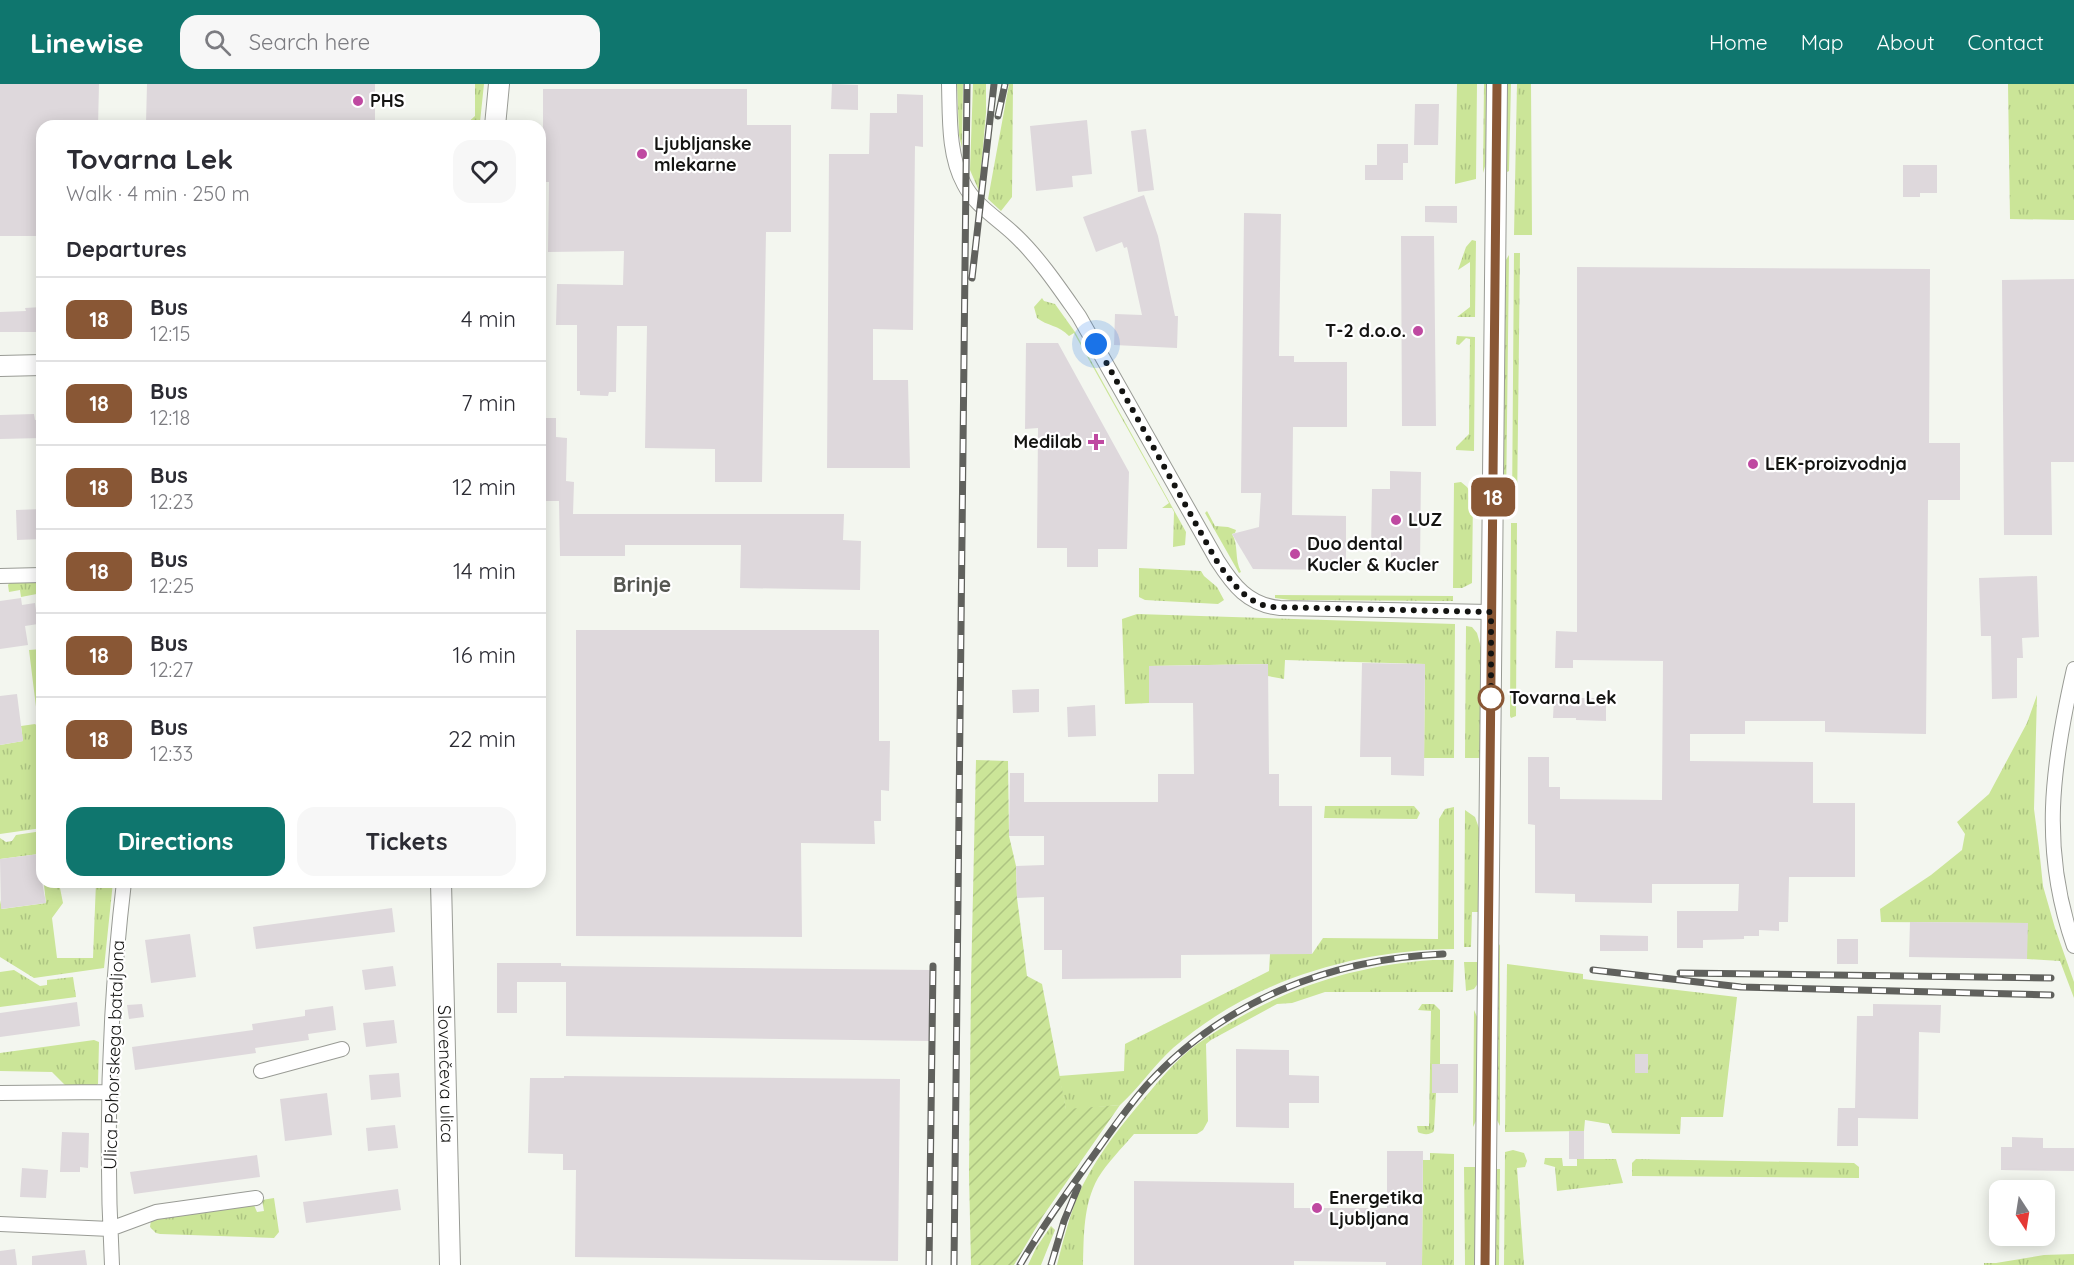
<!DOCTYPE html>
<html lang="en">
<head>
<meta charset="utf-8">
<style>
	:root { --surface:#fff; --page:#f7f7f7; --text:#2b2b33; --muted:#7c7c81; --line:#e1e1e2; --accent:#0f766e }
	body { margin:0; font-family:Quicksand,sans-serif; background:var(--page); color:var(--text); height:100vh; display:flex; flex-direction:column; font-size:22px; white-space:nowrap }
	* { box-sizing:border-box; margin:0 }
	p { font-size:20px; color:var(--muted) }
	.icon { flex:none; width:33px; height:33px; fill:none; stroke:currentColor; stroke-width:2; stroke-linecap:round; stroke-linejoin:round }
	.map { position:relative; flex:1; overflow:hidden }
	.drawer { position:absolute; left:36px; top:36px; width:510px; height:768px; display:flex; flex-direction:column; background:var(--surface); border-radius:18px; box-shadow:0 3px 15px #0003 }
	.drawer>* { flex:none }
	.badge { padding:0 12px; border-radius:9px; font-size:21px; line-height:39px }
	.needle { width:39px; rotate:168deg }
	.fabs { position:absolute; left:1989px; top:1096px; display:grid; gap:12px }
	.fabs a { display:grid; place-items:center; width:66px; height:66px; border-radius:12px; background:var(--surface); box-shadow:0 3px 15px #0003; font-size:30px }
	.you { position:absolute; width:30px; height:30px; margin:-15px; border:4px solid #fff; border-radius:50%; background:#1a73e8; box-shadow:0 0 0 9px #1a73e833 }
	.map>.badge { position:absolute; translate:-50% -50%; box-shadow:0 0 0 3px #fff }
	h2 { padding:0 30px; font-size:22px; line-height:54px }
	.round { display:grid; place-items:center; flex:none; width:63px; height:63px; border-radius:18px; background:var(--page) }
	.overview { display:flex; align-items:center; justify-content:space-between; height:102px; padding:0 30px }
	h1 { font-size:28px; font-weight:700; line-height:45px }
	.primary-button { display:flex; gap:12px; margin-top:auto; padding:12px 30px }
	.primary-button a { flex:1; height:69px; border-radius:18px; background:var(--accent); color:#fff; font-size:24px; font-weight:700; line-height:69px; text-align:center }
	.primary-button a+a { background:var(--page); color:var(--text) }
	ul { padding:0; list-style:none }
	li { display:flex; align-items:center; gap:18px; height:84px; padding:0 30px; border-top:2px solid var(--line) }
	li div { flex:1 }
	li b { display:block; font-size:22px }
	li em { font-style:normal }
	li .badge { min-width:66px; font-weight:700; text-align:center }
	header { display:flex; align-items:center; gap:36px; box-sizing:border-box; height:84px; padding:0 30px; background:var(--accent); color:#fff }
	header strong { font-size:28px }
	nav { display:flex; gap:33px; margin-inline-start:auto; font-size:21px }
	.search { width:420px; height:54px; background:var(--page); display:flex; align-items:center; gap:15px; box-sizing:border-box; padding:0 21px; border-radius:18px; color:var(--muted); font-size:22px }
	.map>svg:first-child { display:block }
</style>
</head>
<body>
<header>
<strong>Linewise</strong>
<div class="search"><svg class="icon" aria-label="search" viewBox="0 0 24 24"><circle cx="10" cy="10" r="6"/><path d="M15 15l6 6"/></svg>Search here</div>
<nav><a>Home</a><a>Map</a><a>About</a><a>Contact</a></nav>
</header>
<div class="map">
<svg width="2074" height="1181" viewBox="0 0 2074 1181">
	<defs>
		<pattern id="grass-tufts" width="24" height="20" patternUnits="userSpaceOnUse" patternTransform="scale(1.5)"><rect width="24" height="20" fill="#cbe598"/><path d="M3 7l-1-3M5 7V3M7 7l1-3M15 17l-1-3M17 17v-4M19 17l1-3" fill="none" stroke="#adc482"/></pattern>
		<pattern id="garden-furrows" width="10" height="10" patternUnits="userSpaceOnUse" patternTransform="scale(1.5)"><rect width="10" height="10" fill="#cbe598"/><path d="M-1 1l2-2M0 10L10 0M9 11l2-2" fill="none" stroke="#adc482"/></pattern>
	</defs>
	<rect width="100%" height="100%" fill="#f3f6ef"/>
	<!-- grass -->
	<path fill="url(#grass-tufts)" d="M475 0H484L480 38 477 42H464L475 32Z
		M957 0H963L962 64 959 51Z
		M973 0H986V29L979 107 970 86Z
		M1009 0H1013L1012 113 1001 127 988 115Z
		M1457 0H1477L1476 95 1455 100Z
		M1484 0H1488L1486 79 1483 89Z
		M1506 0H1511L1509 87 1505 89Z
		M1517 0H1531L1532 151H1514Z
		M2008 0H2074V136L2010 135Z
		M1472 156 1476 157 1475 233H1457L1470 223V178L1458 186 1466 163Z
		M1514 169H1520L1517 424H1512Z
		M1509 171 1506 421 1502 414 1504 179Z
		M1042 214 1044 217 1055 220 1075 248 1186 448 1185 461 1173 463 1174 428 1172 424H1162L1169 419 1074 249 1069 252C1059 241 1047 242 1037 234L1034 223Z
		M1457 252 1475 253 1474 367 1456 366V363L1469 350 1470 255 1466 254 1459 261 1456 260Z
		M1461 398 1467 403 1473 413 1472 499 1462 504H1453L1454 399Z
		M1207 427 1215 442 1228 443 1236 446 1235 449 1232 450C1239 461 1234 475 1241 488L1239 489 1205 429Z
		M1511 439H1517L1516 632 1511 634 1510 632Z
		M1139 484 1201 487 1204 492 1217 503 1224 516 1218 520 1145 516 1139 513Z
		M10 498H37L40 501 42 509 21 513 20 506 9 508 8 501Z
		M1275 511 1453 512V517L1291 516 1275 514Z
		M1137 530 1455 540 1454 674H1424L1425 580 1285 576 1284 595 1268 592 1267 580 1149 582V619L1125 620 1122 535Z
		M1466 542 1472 543 1477 549 1482 567 1481 674H1465Z
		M42 565V642L38 639 29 566Z
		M2037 611 2034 725 2039 764 2043 802 2055 844 2074 898V914L2060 877 2027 875V839L1881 838 1880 825 1931 791 1962 766 1965 750 1957 738 1989 710 2027 639Z
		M35 640 42 646V744L0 750V661L23 657 21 642Z
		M1325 722H1414L1420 729 1417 735 1324 734Z
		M1454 723V865C1354 866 1250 897 1173 964 1154 981 1139 1004 1120 1021L1066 1026 1059 992 1124 987 1125 960 1269 887 1270 870H1312L1323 854 1438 855 1439 735 1445 725Z
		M1465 726 1475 733 1480 747 1479 828H1472L1471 863H1464Z
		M42 747V767L39 768V770L0 775V754L6 758 12 757 16 751Z
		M96 798H113L104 884 34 894 0 873V816L2 825 46 819 44 801 59 799 63 819 52 834 57 874H93Z
		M1500 860V1042L1495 1032 1497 865Z
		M1433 876H1454L1453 908H1325L1292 919 1277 920 1211 956 1206 960 1208 1037 1203 1046 1197 1050H1134C1122 1064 1107 1079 1098 1094 1083 1121 1084 1151 1083 1181H1057C1063 1157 1069 1134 1078 1111 1092 1080 1114 1050 1136 1024 1154 1003 1173 978 1196 961 1268 910 1345 882 1433 876Z
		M1464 878H1479V898L1474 905 1466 907Z
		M1507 880 1583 890V895L1737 913 1723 1033H1681L1680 1050 1612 1049 1609 1040 1585 1036 1584 1047 1505 1048Z
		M14 886 40 902 47 901V896L73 893 76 913 0 923V888Z
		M1422 920H1434L1440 926V980L1432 981V1008L1436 1009 1434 1047C1431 1051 1423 1051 1418 1048L1417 1042H1429L1431 927 1418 926Z
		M1474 926 1478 935 1477 1035 1473 1043Z
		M94 956 99 958 98 1000 95 1002 67 1003 52 988 0 987V969Z
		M1513 1066 1524 1069 1527 1077 1525 1083 1517 1084 1524 1181H1504L1505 1068Z
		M1430 1069 1454 1070V1181H1422L1423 1076H1430Z
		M1545 1074H1562L1563 1082H1577V1075H1616L1623 1099 1557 1107 1555 1083 1544 1080Z
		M1636 1075 1854 1079 1859 1083V1094L1632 1092V1079Z
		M1464 1083H1477L1476 1181H1465Z
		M1495 1085H1500L1499 1181H1494Z
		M274 1114 279 1148 274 1154 160 1150 156 1149 150 1143 151 1136 154 1134 251 1120 254 1121 257 1128 264 1127 262 1116Z
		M1051 1142 1055 1146 1041 1181H1028L1036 1164Z
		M2074 1170V1181H1984V1179H1996L2044 1171Z"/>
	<!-- garden -->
	<path fill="url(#garden-furrows)" d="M976 676 1008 677 1009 752 1016 782 1017 814 1027 892 1042 900 1066 1025 1120 1021 1043 1132 1014 1181H971L969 1091 971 898Z"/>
	<!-- building -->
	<path fill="#ded8dc" d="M0 0H99L98 42H42V152H0Z
		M147 0H375V41L154 42V39H146Z
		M832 0 858 1V26L831 25Z
		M543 5H747V41H791V148H766L762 398H715V365L645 364 647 242H617L616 308H609L608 312 580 311V307H577V241H556L557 200 623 201 624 167 548 168 549 98H543Z
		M897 10 923 11V63L915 62 913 246 873 245V296H908L910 384H827L829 70H869L870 29H897Z
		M1415 20H1439L1438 61H1414Z
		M1087 36 1092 90 1072 92 1073 103 1036 107 1030 42Z
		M1146 45 1154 106 1138 108 1131 47Z
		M1377 60H1408V79H1403V96H1365V81H1377Z
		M1903 81H1937V109H1920V113H1903Z
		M1144 111 1158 152 1175 232H1178L1177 264 1114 261 1115 230 1142 231 1127 163 1124 164 1122 158 1096 168 1083 133Z
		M1425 122H1457V139L1425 138Z
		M1244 129 1281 130 1279 272H1294V278H1347V343H1293L1292 431 1346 432V486L1253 485 1232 450 1259 443 1261 409H1241Z
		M1401 152H1434L1436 342H1402Z
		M1577 183 1930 185 1929 359H1960V416H1928L1926 650 1825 648V637H1745V650H1690V677L1813 678V719H1855V793H1789L1788 838H1779V847L1759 846V852H1744V855L1703 856V864H1677V827H1738L1739 800H1652V819L1575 818V810L1535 809V741L1528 740V673H1549V703H1560V715L1662 716 1663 577 1573 576V584H1555L1556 547 1577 548Z
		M2074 195V378H2051L2052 451H2004L2002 196Z
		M42 223V248H0V228L26 227 25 224Z
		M1026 259H1058L1129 388 1127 465H1098V483H1067V464H1037L1038 344 1025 345Z
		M34 330 35 336 42 335V354L0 355V331Z
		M540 334H556V353L567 354 566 397 574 398 573 430H844L843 456 861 457 860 506 740 504 741 461H625V472H560L559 417H540Z
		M1390 387 1421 388 1420 483 1391 482V467H1371L1372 405H1390Z
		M42 425V455L17 456 16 426Z
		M2037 492 2039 553 2022 554 2023 574H2017V614L1992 615 1991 552H1981L1979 494Z
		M21 514 22 521 35 519 38 540 25 542 28 561 0 565V517Z
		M576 546H879V657H890L889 707 881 706V737H874L875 760 801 759 802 853 576 852Z
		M1362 579 1425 580 1424 692 1391 691V673H1360Z
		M1268 580 1269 690H1279V722H1312V870L1181 871V894L1062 895V866H1044V813L1017 814 1016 782 1044 781V752H1009L1010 689H1024V718H1158V690H1194L1193 619H1149V582Z
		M1039 605V628L1013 629 1012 606Z
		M17 610 23 657 0 661V612Z
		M1554 614H1606V637L1576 636V634H1553Z
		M1095 621 1096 652 1068 653 1067 623Z
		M39 770V773H42V798L46 819 1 825 0 775Z
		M392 824 395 848 256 865 253 843Z
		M1910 838 2028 839 2027 875 1909 873Z
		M190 850 196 893 151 899 145 856Z
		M1600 851 1648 852V867H1600Z
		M1837 855H1858V880H1837Z
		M497 879H561V882L931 886 930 957 566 952V898H517V929H497Z
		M393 882 396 902 365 906 362 886Z
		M77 918 80 942 0 953V929Z
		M142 920 144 933 129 935 127 921Z
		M1873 920 1941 921 1940 949 1919 948 1918 1035 1858 1034V1062H1837L1838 1024H1855L1857 932H1873Z
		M333 922 336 946 308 950 309 956 255 964 256 969 135 986 132 963 253 946 252 940 305 932V926Z
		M394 936 397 959 366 963 363 939Z
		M1236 965 1289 966V991L1319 992V1019H1289V1044L1236 1043Z
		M1635 970H1648V989H1635Z
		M1432 980H1458V1009H1432Z
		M399 989 401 1013 371 1016 369 991Z
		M564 992 900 995 898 1177 575 1173 576 1086H563V1070L528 1069 530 994H564Z
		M327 1009 332 1051 285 1057 280 1015Z
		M395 1041 398 1064 368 1067 366 1044Z
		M1569 1047H1584V1075H1569Z
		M62 1048 89 1049 88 1084 80 1083V1088H60Z
		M2012 1053 2043 1054V1064H2074V1087L2001 1086V1063H2012Z
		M1387 1067H1423L1422 1181H1386V1178L1294 1177V1181H1134V1097L1294 1099V1124H1387Z
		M257 1071 260 1093 134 1110 130 1088Z
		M22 1084 48 1086 46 1114 20 1113Z
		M398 1105 401 1126 306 1139 303 1118Z
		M15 1165 17 1181H0V1167Z
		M85 1166 87 1181H32V1172Z"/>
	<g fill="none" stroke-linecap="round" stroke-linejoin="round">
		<defs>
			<path id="street" d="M949 0C950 32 948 71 964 100 975 122 999 135 1016 152 1040 175 1060 205 1079 232L1217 476C1233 501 1248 521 1280 524L1491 528
				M0 492 42 491
				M2074 585C2052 682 2040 765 2074 862
				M261 987 342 965
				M0 1009 109 1008
				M0 1140 110 1145 156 1128 256 1114
				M112 1181C105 1053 109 925 124 798"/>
			<g id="secondary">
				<path d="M495 42 499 0"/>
				<path d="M0 282 42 281"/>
				<path id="s1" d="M441 798 450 1181"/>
				<path d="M1485 1181 1497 0"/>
			</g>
		</defs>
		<!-- street casing -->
		<use href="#street" stroke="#999b95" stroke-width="16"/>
		<!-- secondary casing -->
		<use href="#secondary" stroke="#999b95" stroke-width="22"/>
		<!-- street -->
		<use href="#street" stroke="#fff" stroke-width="14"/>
		<!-- secondary -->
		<use href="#secondary" stroke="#fff" stroke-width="20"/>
		<defs>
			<path id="rail" d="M998 32 1005 0
				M972 194 994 0
				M1593 886 1741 903 2051 911
				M1680 889 2051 894
				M929 1181 933 882
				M954 1181 967 0
				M1020 1181C1041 1144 1066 1110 1091 1075 1109 1050 1126 1025 1146 1002 1223 917 1330 875 1443 870
				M1051 1181 1064 1137 1078 1103"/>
		</defs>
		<!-- rail casing -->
		<use href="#rail" stroke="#60615d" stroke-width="7"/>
		<!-- rail -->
		<use href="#rail" stroke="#fff" stroke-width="4.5" stroke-dasharray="14" stroke-linecap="butt"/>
	</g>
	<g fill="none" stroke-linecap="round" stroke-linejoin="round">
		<defs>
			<path id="line" d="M1485 1181 1497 0"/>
		</defs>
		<!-- line casing -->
		<use href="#line" stroke="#fff" stroke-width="14"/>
		<!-- line -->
		<use href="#line" stroke="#895735" stroke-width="9"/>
		<!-- walk -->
		<path stroke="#141412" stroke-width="6" stroke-dasharray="0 10.8" d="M1096 260 1216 476C1231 497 1244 518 1271 523L1491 528V617V614"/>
	</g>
	<!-- markers -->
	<g fill="#bf49a1" stroke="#fff" stroke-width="2">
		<circle cx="358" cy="17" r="6"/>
		<circle cx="642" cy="70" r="6"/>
		<circle cx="1418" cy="247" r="6"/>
		<path d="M1093 349h6v6h6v6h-6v6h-6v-6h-6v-6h6z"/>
		<circle cx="1753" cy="380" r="6"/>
		<circle cx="1396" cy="436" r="6"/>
		<circle cx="1295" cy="470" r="6"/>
		<circle cx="1317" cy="1124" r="6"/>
	</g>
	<circle fill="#fff" stroke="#895735" stroke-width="3" cx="1491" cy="614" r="12"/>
	<g text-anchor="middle" stroke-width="4.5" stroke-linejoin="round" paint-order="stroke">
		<!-- poi labels -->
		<g font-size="18" font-weight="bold" fill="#141412" stroke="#fff" text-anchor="start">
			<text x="370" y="23">PHS</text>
			<text x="654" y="66">Ljubljanske<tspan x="654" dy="21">mlekarne</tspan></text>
			<text x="1406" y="253" text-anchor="end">T-2 d.o.o.</text>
			<text x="1082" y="364" text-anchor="end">Medilab</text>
			<text x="1765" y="386">LEK-proizvodnja</text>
			<text x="1408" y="442">LUZ</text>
			<text x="1307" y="466">Duo dental<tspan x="1307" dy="21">Kucler &amp; Kucler</tspan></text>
			<text x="1329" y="1120">Energetika<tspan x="1329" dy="21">Ljubljana</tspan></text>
		</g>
		<!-- stop labels -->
		<g font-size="18" font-weight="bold" fill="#141412" stroke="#fff" text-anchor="start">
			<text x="1509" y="620">Tovarna Lek</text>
		</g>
		<!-- street labels -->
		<g font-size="18" fill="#141412" stroke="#fff">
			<text transform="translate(114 971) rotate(-88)" y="6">Ulica Pohorskega bataljona</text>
			<text dy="6" stroke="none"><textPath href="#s1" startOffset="192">Slovenčeva ulica</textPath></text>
		</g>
		<!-- quarter labels -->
		<g font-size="21" font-weight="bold" fill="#545651" stroke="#fff">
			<text x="642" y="508">Brinje</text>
		</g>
	</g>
</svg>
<div class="fabs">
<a><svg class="needle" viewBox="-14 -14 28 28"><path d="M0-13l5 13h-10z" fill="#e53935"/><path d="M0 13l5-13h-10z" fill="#7c7c81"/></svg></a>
</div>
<div class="you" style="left:1096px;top:260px"></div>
<b class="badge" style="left:1493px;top:413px;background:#895735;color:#fff">18</b>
<section class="drawer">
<div class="overview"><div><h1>Tovarna Lek</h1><p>Walk · 4 min · 250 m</p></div><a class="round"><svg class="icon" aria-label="heart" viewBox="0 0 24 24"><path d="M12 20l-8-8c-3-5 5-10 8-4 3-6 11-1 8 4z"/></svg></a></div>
<h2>Departures</h2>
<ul>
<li><span class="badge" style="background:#895735;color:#fff">18</span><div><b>Bus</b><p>12:15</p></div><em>4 min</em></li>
<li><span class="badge" style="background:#895735;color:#fff">18</span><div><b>Bus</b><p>12:18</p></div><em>7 min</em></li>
<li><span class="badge" style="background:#895735;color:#fff">18</span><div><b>Bus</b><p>12:23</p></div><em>12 min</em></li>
<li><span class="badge" style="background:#895735;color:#fff">18</span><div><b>Bus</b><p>12:25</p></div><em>14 min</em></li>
<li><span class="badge" style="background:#895735;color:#fff">18</span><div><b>Bus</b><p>12:27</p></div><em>16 min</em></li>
<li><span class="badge" style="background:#895735;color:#fff">18</span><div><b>Bus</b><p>12:33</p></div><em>22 min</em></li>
</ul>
<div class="primary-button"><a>Directions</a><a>Tickets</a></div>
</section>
</div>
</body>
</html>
